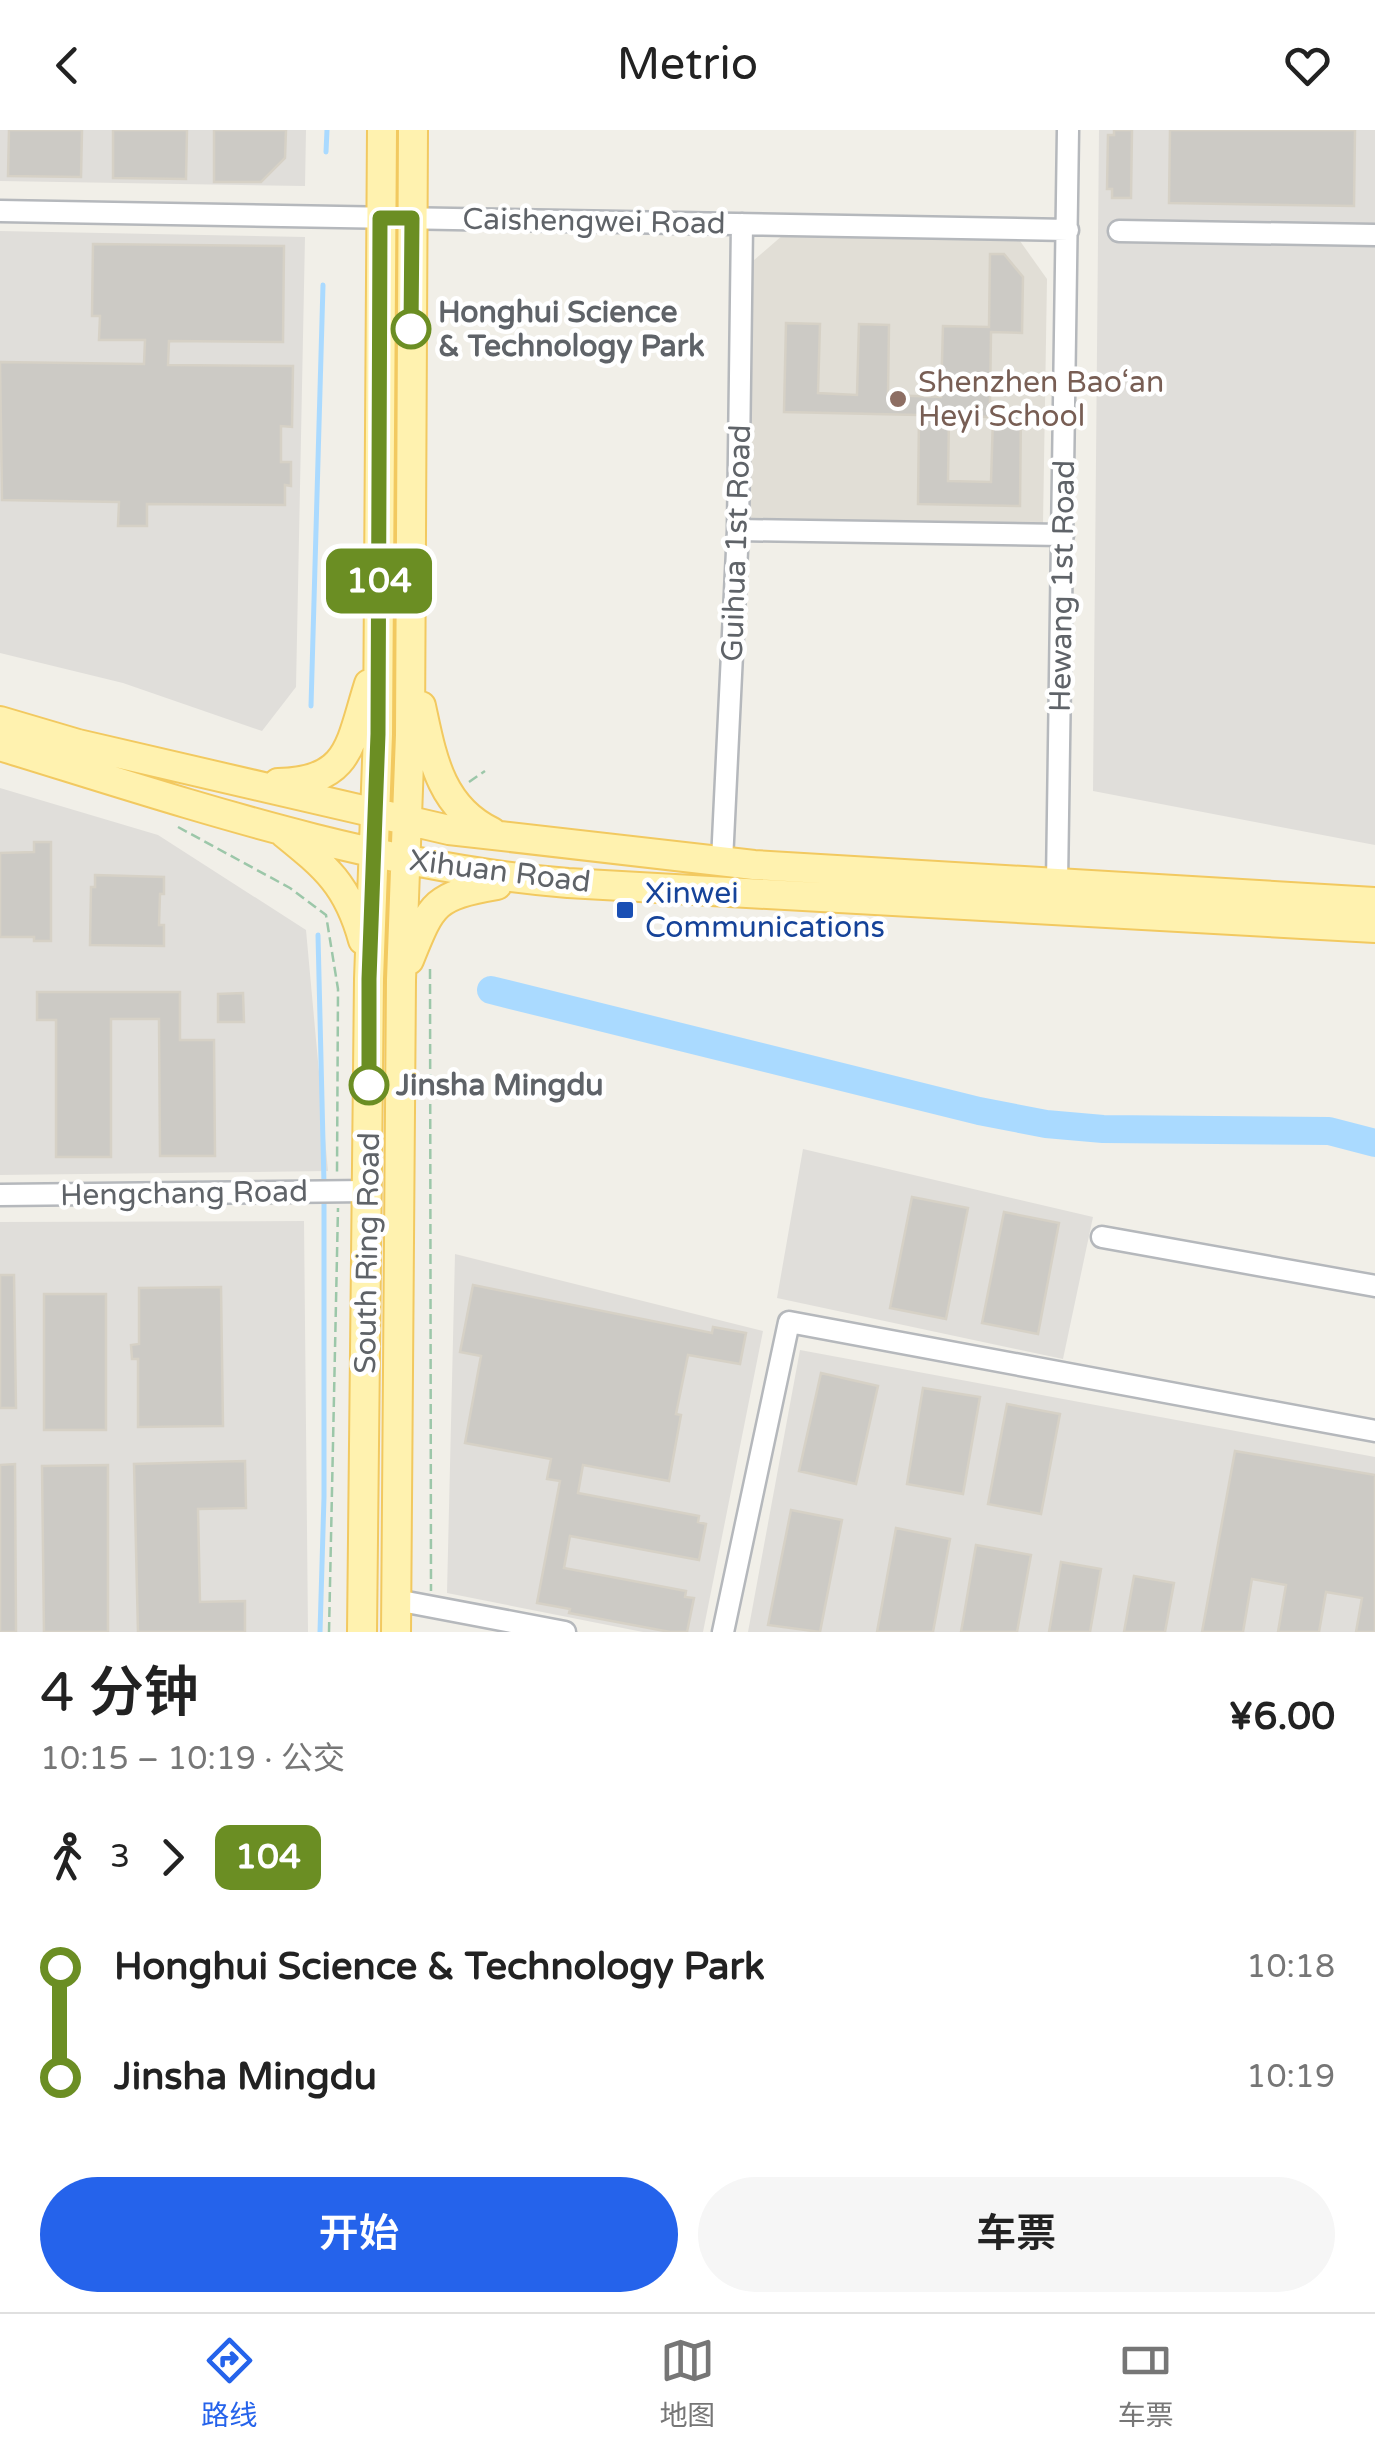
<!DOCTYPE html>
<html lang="zh">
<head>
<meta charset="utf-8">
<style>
	:root { --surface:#fff; --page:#f6f6f6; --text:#222; --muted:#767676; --line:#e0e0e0; --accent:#2563eb }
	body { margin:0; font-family:"Varela Round","Noto Sans SC",sans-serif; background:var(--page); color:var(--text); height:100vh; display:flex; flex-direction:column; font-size:38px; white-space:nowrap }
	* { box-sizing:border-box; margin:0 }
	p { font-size:32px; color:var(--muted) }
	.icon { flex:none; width:55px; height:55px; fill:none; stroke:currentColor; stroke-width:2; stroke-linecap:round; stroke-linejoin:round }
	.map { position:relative; height:1502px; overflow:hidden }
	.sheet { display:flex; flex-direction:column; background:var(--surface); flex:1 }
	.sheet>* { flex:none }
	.badge { padding:0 20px; border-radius:15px; font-size:35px; line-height:65px }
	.map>.badge { position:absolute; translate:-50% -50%; box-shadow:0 0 0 5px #fff }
	.legs { display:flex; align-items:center; gap:15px; height:110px; padding:0 40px; font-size:32px }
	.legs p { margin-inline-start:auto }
	.overview { display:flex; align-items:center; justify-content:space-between; height:170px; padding:0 40px }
	h1 { font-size:55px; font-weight:600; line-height:75px }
	.action { display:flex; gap:20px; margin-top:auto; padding:20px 40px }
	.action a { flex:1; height:115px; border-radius:60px; background:var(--accent); color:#fff; font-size:40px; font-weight:600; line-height:115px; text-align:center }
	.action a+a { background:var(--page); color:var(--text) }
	ul { padding:0 40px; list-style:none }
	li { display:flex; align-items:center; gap:35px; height:110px; font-size:38px }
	li i { display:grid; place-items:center; width:15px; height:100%; margin:0 12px; background:currentColor }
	li i::after { content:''; width:25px; height:25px; margin:-12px; border:8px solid; border-radius:50%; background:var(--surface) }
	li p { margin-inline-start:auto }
	li:first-child i { background:linear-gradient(#0000 50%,currentColor 0) }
	li:last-child i { background:linear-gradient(currentColor 50%,#0000 0) }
	header { display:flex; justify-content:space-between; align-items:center; height:130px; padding:0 40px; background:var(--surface); font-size:45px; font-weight:600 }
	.menu { display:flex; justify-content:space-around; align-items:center; height:140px; border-top:2px solid var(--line); background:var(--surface); font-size:28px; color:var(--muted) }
	.menu a { display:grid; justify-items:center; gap:5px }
	.menu .on { color:var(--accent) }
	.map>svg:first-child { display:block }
</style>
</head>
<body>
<header><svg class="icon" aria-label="back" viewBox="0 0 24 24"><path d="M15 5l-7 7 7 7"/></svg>Metrio<svg class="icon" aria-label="heart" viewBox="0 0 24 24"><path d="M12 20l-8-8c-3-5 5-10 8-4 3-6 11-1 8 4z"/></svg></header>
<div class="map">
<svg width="1375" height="1502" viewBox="0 0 1375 1502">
	<rect width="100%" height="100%" fill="#f1efe8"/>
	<!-- industrial -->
	<path fill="#e0deda" d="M0 0H306L305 56 0 51Z
		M1099 0H1375V715L1093 661Z
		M0 101 305 107 296 557 262 601 123 553 0 523Z
		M0 658 158 705 306 800 328 1041 0 1045Z
		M803 1019 1093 1087 1063 1229 777 1168Z
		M304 1091 308 1502H0V1092Z
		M455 1124 763 1201 703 1502H643L447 1463Z
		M800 1220 1375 1327V1502H748Z"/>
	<!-- education -->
	<path fill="#e1ded6" d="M783 105 1020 111 1047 149 1043 394 748 388 753 131Z"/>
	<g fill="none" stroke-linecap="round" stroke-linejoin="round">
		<!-- stream -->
		<path stroke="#aadaff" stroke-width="5" d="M326 22 327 0
			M311 576 323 155
			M318 805 324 1054
			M320 1502 324 1367V1065"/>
		<!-- river -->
		<path stroke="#aadaff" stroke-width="28" d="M491 860 979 981 1046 994 1103 999 1329 1001 1375 1013"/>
	</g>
	<!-- building -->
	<path fill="#cccac5" stroke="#d6d1c6" stroke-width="2.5" fill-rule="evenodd" d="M9 0H82L81 47 8 46Z
		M113 0H187L186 49 113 48Z
		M214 0H286L285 28 261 52H214Z
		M1114 0H1132L1131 68H1112V59H1107L1108 5H1114Z
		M1170 0H1355L1354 76 1169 73Z
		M93 114 284 116 283 212 169 211 168 235 293 236 292 297 281 296V332H291V356L285 355V375L147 374V396H118L119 372 2 370 0 232 144 234 145 210H99L100 186H92Z
		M990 124H1004L1023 147 1022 203 991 202 990 272H999V278H1021L1020 376 918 374 919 285 784 282 786 193 820 194 818 263 857 265 859 194 889 195 888 265 941 267 943 196 989 197ZM949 286 993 287 991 352 948 351Z
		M34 712H51V811H34V807H0V723L34 722Z
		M95 745 164 747V764H160L159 795H164V816L90 815 91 757H95Z
		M37 862H180V910H214L215 1026H160L159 889H111V1027H56V890H37Z
		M243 863 244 892H218V864Z
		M912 1067 968 1078 946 1189 890 1178Z
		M1004 1082 1059 1093 1038 1204 982 1193Z
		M0 1145H14L16 1278H0Z
		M473 1155 712 1203 713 1197 746 1203 740 1234 688 1225 676 1284 681 1285 669 1351 583 1335 578 1363 699 1386 698 1392 706 1394 699 1430 570 1406 564 1438 686 1461 685 1467 694 1468 687 1502H670L569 1483 570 1479 537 1473 560 1351 547 1349 551 1329 465 1313 481 1226 460 1222Z
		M221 1157 223 1296 138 1297V1229H132L131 1215 139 1214V1158Z
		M44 1164H106V1300H44Z
		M821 1243 878 1256 856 1354 799 1341Z
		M923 1258 980 1267 963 1364 907 1354Z
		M1007 1274 1060 1284 1041 1384 988 1374Z
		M1235 1321 1375 1345V1502H1356L1362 1468 1326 1462 1319 1502H1278L1286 1455 1252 1449 1243 1502H1202Z
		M245 1331 246 1378 198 1379 200 1472 245 1471V1502H138L134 1334Z
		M15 1334 16 1502H0V1335Z
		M108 1335V1502H44L42 1336Z
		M791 1380 842 1390 820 1502 768 1495Z
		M896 1398 950 1409 933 1502H877Z
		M976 1415 1031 1425 1017 1502H961Z
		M1061 1432 1101 1439 1090 1502H1049Z
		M1134 1446 1174 1453 1165 1502H1124Z"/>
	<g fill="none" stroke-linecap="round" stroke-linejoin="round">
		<defs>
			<path id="minor" d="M0 81 1068 100
				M1119 101 1375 105
				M738 400 1063 405
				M722 731 738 400 742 94
				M1057 753 1068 0
				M0 1065 368 1061
				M1102 1107 1375 1156
				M396 1470 565 1502
				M723 1502 789 1192 1375 1301"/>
			<path id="major" d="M421 576C432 627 440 677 492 702
				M0 591 78 614 449 700 754 735 1375 772
				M0 616C186 673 373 737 568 753L1375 798
				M278 653C351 652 350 613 369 554
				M284 703C326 737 348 755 363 810
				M409 830C432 773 434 766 497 755
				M362 1502 369 849 378 604 382 0
				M396 1502 401 850 410 605 413 0"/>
		</defs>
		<!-- minor casing -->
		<use href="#minor" stroke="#b5b8bc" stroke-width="25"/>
		<!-- major casing -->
		<use href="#major" stroke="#f2c960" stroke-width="32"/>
		<!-- path -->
		<path stroke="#9cc7a9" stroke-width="2.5" stroke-dasharray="10 5" stroke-linecap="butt" d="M469 652 485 641
			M178 697 290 758 326 785 338 859 337 1045
			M430 839 431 1461
			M329 1502 338 1078"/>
		<!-- minor -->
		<use href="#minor" stroke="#fff" stroke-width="20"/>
		<!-- major -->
		<use href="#major" stroke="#fff2af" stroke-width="28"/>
	</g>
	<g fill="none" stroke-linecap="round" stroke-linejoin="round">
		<defs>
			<path id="line-1" d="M369 955V849L378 604 380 88H412L411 199"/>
		</defs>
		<!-- line-1 casing -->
		<use href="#line-1" stroke="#fff" stroke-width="22"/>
		<!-- line-1 -->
		<use href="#line-1" stroke="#6b8e23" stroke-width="15"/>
	</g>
	<!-- markers -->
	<g fill="#fff" stroke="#6b8e23" stroke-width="5">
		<circle cx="411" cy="199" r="18"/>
		<circle cx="369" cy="955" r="18"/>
	</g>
	<circle fill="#8d6e63" stroke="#fff" stroke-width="4" cx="898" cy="269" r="10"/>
	<rect fill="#1a4fb4" stroke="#fff" stroke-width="4" x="615" y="770" width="20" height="20" rx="5"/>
	<g text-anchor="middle" stroke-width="9" stroke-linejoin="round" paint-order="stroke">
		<!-- street labels -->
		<g font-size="30" fill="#5f6368" stroke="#fff">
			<text transform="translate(594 91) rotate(1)" y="10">Caishengwei Road</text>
			<text transform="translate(736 413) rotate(-88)" y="10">Guihua 1st Road</text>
			<text transform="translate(1062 456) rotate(-89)" y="10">Hewang 1st Road</text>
			<text transform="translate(500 741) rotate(7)" y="10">Xihuan Road</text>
			<text transform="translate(184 1063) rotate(-1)" y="10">Hengchang Road</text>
			<text transform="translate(367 1123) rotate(-89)" y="10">South Ring Road</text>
		</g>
		<!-- stop labels -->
		<g font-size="30" font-weight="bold" fill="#5f6368" stroke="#fff" text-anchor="start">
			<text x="438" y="192">Honghui Science<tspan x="438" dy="34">&amp; Technology Park</tspan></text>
			<text x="396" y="965">Jinsha Mingdu</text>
		</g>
		<!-- education labels -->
		<g font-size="30" fill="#785e54" stroke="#fff" text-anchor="start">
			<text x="918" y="262">Shenzhen Bao‘an<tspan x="918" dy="34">Heyi School</tspan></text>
		</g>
		<!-- transit labels -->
		<g font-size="30" fill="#164399" stroke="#fff" text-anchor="start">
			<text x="645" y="773">Xinwei<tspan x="645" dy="34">Communications</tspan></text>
		</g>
	</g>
</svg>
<b class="badge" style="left:379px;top:451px;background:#6b8e23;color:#fff">104</b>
</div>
<section class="sheet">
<div class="overview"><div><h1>4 分钟</h1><p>10:15 – 10:19 · 公交</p></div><b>¥6.00</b></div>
<div class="legs"><svg class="icon" aria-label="walk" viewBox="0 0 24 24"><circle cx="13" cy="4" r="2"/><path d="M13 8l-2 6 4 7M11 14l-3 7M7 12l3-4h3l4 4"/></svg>3<svg class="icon" aria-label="forward" viewBox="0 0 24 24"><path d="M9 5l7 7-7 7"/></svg><b class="badge" style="background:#6b8e23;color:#fff">104</b></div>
<ul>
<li><i style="color:#6b8e23"></i><b>Honghui Science &amp; Technology Park</b><p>10:18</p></li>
<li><i style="color:#6b8e23"></i><b>Jinsha Mingdu</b><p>10:19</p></li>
</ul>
<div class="action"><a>开始</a><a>车票</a></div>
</section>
<nav class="menu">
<a class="on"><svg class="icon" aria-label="directions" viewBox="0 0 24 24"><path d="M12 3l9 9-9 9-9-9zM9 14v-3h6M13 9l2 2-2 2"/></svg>路线</a>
<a><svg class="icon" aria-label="map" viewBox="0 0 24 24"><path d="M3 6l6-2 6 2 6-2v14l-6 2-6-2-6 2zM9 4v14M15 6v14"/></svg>地图</a>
<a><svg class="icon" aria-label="tickets" viewBox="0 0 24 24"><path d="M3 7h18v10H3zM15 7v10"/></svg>车票</a>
</nav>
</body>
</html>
